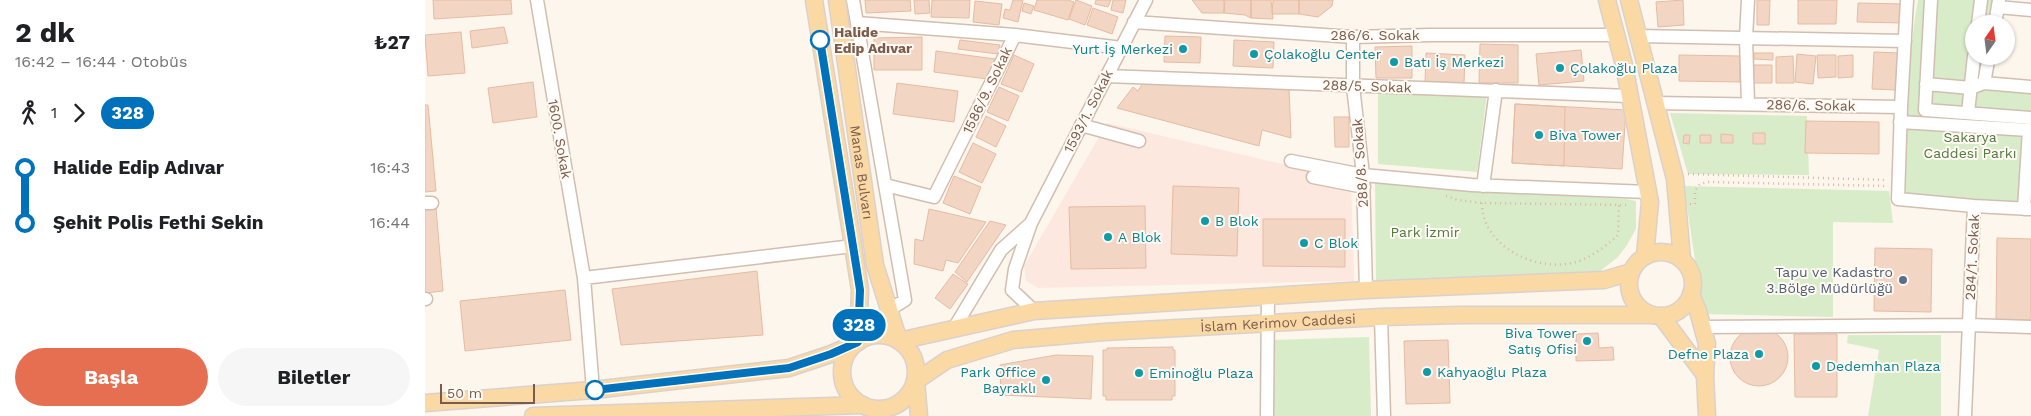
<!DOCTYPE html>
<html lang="tr">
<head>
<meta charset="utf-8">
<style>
	:root { --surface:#fff; --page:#f6f6f6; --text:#202124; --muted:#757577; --accent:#e76f51 }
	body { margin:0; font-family:"Work Sans",sans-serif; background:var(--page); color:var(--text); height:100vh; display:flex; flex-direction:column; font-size:19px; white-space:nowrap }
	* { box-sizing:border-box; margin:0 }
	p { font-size:16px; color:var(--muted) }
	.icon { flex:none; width:28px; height:28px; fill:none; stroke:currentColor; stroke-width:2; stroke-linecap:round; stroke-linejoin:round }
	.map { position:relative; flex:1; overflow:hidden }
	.drawer { display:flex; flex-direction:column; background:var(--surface); width:425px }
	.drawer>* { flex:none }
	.badge { padding:0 10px; border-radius:16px; font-size:18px; line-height:32px }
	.needle { width:32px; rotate:14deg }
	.controls { position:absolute; left:1540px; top:15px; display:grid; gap:10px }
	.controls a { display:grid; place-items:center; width:50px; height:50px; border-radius:50%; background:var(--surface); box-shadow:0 1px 4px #0004; font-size:25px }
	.scale { position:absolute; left:15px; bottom:12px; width:95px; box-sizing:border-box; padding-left:5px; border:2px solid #7a5c4d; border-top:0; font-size:14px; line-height:18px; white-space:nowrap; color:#7a5c4d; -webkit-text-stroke:4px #fffaf3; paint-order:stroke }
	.map>.badge { position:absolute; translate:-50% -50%; box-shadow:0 0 0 2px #fff }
	.legs { display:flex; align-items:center; gap:8px; height:55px; padding:0 15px; font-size:16px }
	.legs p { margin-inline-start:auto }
	.summary { display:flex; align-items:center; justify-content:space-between; height:85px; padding:0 15px }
	h1 { font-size:28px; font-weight:700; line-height:38px }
	.button { display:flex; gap:10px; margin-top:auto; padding:10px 15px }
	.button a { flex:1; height:58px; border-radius:30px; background:var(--accent); color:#fff; font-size:20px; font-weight:700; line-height:58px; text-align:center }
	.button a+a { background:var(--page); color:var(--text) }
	ul { padding:0 15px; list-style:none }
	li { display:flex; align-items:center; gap:18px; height:55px; font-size:19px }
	li i { display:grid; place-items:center; width:8px; height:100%; margin:0 6px; background:currentColor }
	li i::after { content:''; width:12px; height:12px; margin:-6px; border:4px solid; border-radius:50%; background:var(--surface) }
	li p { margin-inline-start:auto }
	li:first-child i { background:linear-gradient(#0000 50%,currentColor 0) }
	li:last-child i { background:linear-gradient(currentColor 50%,#0000 0) }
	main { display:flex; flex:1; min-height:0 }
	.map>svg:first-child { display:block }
</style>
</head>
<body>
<main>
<section class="drawer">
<div class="summary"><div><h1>2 dk</h1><p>16:42 – 16:44 · Otobüs</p></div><b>₺27</b></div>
<div class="legs"><svg class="icon" aria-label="walk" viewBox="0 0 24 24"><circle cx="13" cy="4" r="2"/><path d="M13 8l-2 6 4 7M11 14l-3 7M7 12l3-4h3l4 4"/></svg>1<svg class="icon" aria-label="forward" viewBox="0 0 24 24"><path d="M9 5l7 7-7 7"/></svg><b class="badge" style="background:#0072bc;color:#fff">328</b></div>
<ul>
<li><i style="color:#0072bc"></i><b>Halide Edip Adıvar</b><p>16:43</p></li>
<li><i style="color:#0072bc"></i><b>Şehit Polis Fethi Sekin</b><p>16:44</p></li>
</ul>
<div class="button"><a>Başla</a><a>Biletler</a></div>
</section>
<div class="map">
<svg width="1606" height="416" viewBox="0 0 1606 416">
	<rect width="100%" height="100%" fill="#fdf6ec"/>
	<!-- commercial -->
	<path fill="#fde8e0" d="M682 123 926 180 929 281 613 288 601 281 599 266Z"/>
	<!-- green -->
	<path fill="#d8ecc9" d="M1493 0H1575L1569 24H1549V56H1561L1554 86 1606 91V209L1481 199C1482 133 1481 65 1493 0Z
		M953 90 1062 94 1052 172 953 164Z
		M1245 113 1382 116 1384 175 1263 174Z
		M950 179 1066 191 1201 199 1211 201V229L1202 245 1193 257 1174 272 1158 275H1100L951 282Z
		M1259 186 1464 191 1468 223 1408 222V317L1278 314Z
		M1423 335H1516V416H1443L1454 350 1422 343Z
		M944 337 946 416H849L847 340Z"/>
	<!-- building -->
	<path fill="#f3d5c3" stroke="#e6bba3" d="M8 0H86L87 14 9 19Z
		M440 0H485L486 11 441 13Z
		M489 0H504L505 13 490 14Z
		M507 0H545L544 18 506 17Z
		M588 0H598L593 22 578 18 580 9 585 10Z
		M612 0H643L649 2 643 20 609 10Z
		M651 0 667 6 660 25 644 19Z
		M671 0H686L683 7 670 4Z
		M688 0H701L698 13 686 10Z
		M767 0H799V13H777Z
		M800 0H826V18L820 15 799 13Z
		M826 0H846L848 19 826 18Z
		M848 0H874V14H847Z
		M874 0H908L907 6 893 17 874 14Z
		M1258 0 1259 25 1233 27 1231 2Z
		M1332 0H1345L1344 25H1332Z
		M1373 0H1412L1411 24H1373Z
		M550 1 577 4 574 25 548 22Z
		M599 3 609 6 606 14 597 11Z
		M1433 3 1477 4V23L1432 22Z
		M668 8 693 17 687 34 662 25Z
		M79 27 83 43 47 48 45 31Z
		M36 32 40 73 3 76 0 35Z
		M740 36 776 37 775 63 739 62Z
		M497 37V70H449V38Z
		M535 40 575 45 573 54 533 49Z
		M809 40 849 42 848 68 808 66Z
		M1055 44 1093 45V83H1054Z
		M987 46V78H951L950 47Z
		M1156 50 1159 81 1114 85 1111 54Z
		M511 51 570 59 562 79 509 72Z
		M1449 52 1474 53 1472 90 1447 89Z
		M1001 53 1040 55 1039 84 1000 82Z
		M1329 53H1348V60L1329 59Z
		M1372 54 1391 56 1388 84 1370 82Z
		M589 55 609 64 597 92 576 84Z
		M1254 55 1315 56V82L1254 81Z
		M1392 55H1411V77L1393 78Z
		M1428 55V77L1413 78V56Z
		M1368 56 1369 83H1351V57Z
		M1327 65H1347V83H1327Z
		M719 81 864 88 866 138 837 130 834 146 692 108 708 87 713 91Z
		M108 82 112 117 68 123 63 88Z
		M472 83 533 91 529 122 468 114Z
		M574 87 594 96 583 121 562 112Z
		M1090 104 1201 110 1197 169 1087 163Z
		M1090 104 1140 107 1139 166 1087 163Z
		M0 105H3L11 191 0 192Z
		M561 116 581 126 571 147 551 137Z
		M909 117H924V147H910Z
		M1381 121 1454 122V154L1380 153Z
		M1328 133H1340V144H1328Z
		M1296 134 1308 135V143H1296Z
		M1259 135H1265L1264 144 1258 143Z
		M1275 135H1286V143H1275Z
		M548 143 571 154 557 183 534 172Z
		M529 176 556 187 545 214 518 203Z
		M748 186 814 188 812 256 746 254Z
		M720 206 721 268 646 269 644 207Z
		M11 208 18 291 0 293V209Z
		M504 209 561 222 533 263 521 260 518 271 489 264 490 239 498 241Z
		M838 219H920V267L838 266Z
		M565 221 581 225 542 282 530 272Z
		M1572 238 1606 239V320H1571Z
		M1450 248 1507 249 1506 312 1449 311Z
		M332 271 338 335 196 345 187 289Z
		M528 274 543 284 525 309 510 298Z
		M140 290 146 340 40 351 35 301Z
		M1305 357a29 29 0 1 1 58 0a29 29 0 1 1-58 0Z
		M1173 333 1174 348 1188 347 1189 360 1151 361V334Z
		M1369 334H1412V397H1370Z
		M1023 340 1025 403 981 404 979 341Z
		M748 347V350H750V396H747V400H681V396H678V350H682V348Z
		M631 355 668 356 666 399 576 395 575 365Z"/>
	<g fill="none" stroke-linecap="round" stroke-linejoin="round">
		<defs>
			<path id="minor" d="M112 0 159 278 168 390
				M428 0 480 300 464 310
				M1323 0 1321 38 1323 104
				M1506 0 1500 110 1606 118
				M1573 7 1606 10
				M709 22 928 37 1005 35H1191
				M432 23 590 35
				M1553 24 1556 0
				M1570 24 1574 0
				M1213 36 1480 41
				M928 37V86L938 175 941 290
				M1564 56 1559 83 1606 87
				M681 76 1204 96
				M1501 84 1546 88 1559 83
				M1230 103 1476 107 1482 0
				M1476 107 1473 199 1549 206 1540 416
				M1543 113 1549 56
				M1475 122 1604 130 1599 209
				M656 125 714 141
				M866 161 938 175 1047 185 1223 192
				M888 177 939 187
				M460 185 509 197 590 35 697 48
				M1058 186 1071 90
				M0 203H7
				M1549 206 1606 209
				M159 278 428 246
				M0 299H1
				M609 311 587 290 590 269 606 223 721 0
				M956 317 959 416
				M1277 327 1544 325 1606 327
				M528 330 576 250 604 225
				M842 416 843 296"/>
			<g id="major">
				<path d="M389 0 435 290 433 342"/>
				<path id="s1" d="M412 0 450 265 474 341"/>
				<path d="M1182 0 1199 65 1225 202 1220 256"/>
				<path d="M1204 0 1250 179 1257 259"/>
				<circle cx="1236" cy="284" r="32"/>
				<path d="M1266 294 1273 311 1282 344 1280 375 1282 416"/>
				<path d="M1236 316 1280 375"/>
				<circle cx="454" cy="372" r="37"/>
				<path d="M474 341 609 311 941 290 1179 280 1206 272"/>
				<path id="s2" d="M491 381 522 360 588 340 679 332 956 317 1035 315H1226"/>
				<path d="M491 381 494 416"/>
				<path d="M0 403 168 390 364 368 406 354 433 342"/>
				<path d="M108 416 438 405"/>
			</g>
		</defs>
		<!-- minor casing -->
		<use href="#minor" stroke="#d1beb0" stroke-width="15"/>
		<!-- major casing -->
		<use href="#major" stroke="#dad1cd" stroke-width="19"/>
		<!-- path -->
		<path stroke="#d9b8a5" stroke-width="2.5" stroke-dasharray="1 4" stroke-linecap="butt" d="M1263 174 1462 180
			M1021 196 1033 200 1057 203 1204 205
			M1057 203C1057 247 1112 273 1151 262 1167 257 1181 246 1193 235L1194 205
			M1265 204H1270V191L1275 184 1284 182 1462 186"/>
		<!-- minor -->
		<use href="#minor" stroke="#fff" stroke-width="12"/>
		<!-- major -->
		<use href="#major" stroke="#fbd9a5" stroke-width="16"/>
	</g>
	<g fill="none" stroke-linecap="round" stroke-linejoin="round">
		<defs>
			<path id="line-1" d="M170 390 364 368 406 354 433 342 435 290 395 40"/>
		</defs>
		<!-- line-1 casing -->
		<use href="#line-1" stroke="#fff" stroke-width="11"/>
		<!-- line-1 -->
		<use href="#line-1" stroke="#0072bc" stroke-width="8"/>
	</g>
	<!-- markers -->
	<g fill="#fff" stroke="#0072bc" stroke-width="2.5">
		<circle cx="395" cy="40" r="9"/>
		<circle cx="170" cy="390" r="9"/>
	</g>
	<g fill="#0f9aa8" stroke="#fffaf3" stroke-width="2">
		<circle cx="758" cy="49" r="5"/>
		<circle cx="829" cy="54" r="5"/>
		<circle cx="969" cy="62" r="5"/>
		<circle cx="1135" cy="68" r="5"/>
		<circle cx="1114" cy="135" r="5"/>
		<circle cx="780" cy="221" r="5"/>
		<circle cx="683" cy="237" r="5"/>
		<circle cx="879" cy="243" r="5"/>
		<circle cx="1162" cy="341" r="5"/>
		<circle cx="1334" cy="354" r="5"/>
		<circle cx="1391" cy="366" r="5"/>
		<circle cx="1002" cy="372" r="5"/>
		<circle cx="714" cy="373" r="5"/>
		<circle cx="621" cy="380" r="5"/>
	</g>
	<circle fill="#5c6f8a" stroke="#fffaf3" stroke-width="2" cx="1478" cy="280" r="5"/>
	<g text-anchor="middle" stroke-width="4" stroke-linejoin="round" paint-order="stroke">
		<!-- stop labels -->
		<g font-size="14" font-weight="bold" fill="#7a5c4d" stroke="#fffaf3" text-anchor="start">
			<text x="409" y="37">Halide<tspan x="409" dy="16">Edip Adıvar</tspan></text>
		</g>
		<!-- street labels -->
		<g font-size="14" fill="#7a5c4d" stroke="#fffaf3">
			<text x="950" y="40">286/6. Sokak</text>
			<text transform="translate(942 86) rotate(2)" y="5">288/5. Sokak</text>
			<text transform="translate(562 90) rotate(-64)" y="5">1586/9. Sokak</text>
			<text transform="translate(1386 105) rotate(1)" y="5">286/6. Sokak</text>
			<text transform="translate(663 111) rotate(-63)" y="5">1593/1. Sokak</text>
			<text transform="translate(135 139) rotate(80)" y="5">1600. Sokak</text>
			<text transform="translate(935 163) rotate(-94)" y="5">288/8. Sokak</text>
			<text dy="5" stroke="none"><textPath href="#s1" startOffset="174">Manas Bulvarı</textPath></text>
			<text transform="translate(1547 257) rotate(-87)" y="5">284/1. Sokak</text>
			<text dy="5" stroke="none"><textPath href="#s2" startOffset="372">İslam Kerimov Caddesi</textPath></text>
		</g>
		<!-- culture labels -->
		<g font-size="14" fill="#0d838f" stroke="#fffaf3" text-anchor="start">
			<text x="748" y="54" text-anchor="end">Yurt İş Merkezi</text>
			<text x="839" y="59">Çolakoğlu Center</text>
			<text x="979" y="67">Batı İş Merkezi</text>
			<text x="1145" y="73">Çolakoğlu Plaza</text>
			<text x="1124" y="140">Biva Tower</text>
			<text x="790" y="226">B Blok</text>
			<text x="693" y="242">A Blok</text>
			<text x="889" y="248">C Blok</text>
			<text x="1152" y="338" text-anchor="end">Biva Tower<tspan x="1152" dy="16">Satış Ofisi</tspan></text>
			<text x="1324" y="359" text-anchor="end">Defne Plaza</text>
			<text x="1401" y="371">Dedemhan Plaza</text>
			<text x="611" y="377" text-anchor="end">Park Office<tspan x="611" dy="16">Bayraklı</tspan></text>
			<text x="1012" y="377">Kahyaoğlu Plaza</text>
			<text x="724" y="378">Eminoğlu Plaza</text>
		</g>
		<!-- park labels -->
		<g font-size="14" fill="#537a41" stroke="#fffaf3">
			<text x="1545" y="142">Sakarya<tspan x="1545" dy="16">Caddesi Parkı</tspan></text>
			<text x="1000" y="237">Park İzmir</text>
		</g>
		<!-- service labels -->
		<g font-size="14" fill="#4e5e75" stroke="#fffaf3" text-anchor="end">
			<text x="1468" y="277">Tapu ve Kadastro<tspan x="1468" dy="16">3.Bölge Müdürlüğü</tspan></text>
		</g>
	</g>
</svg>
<div class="controls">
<a><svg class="needle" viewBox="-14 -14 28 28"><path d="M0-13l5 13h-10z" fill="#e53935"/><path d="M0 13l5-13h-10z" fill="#757577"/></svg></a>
</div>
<div class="scale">50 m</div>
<b class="badge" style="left:434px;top:325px;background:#0072bc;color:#fff">328</b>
</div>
</main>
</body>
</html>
